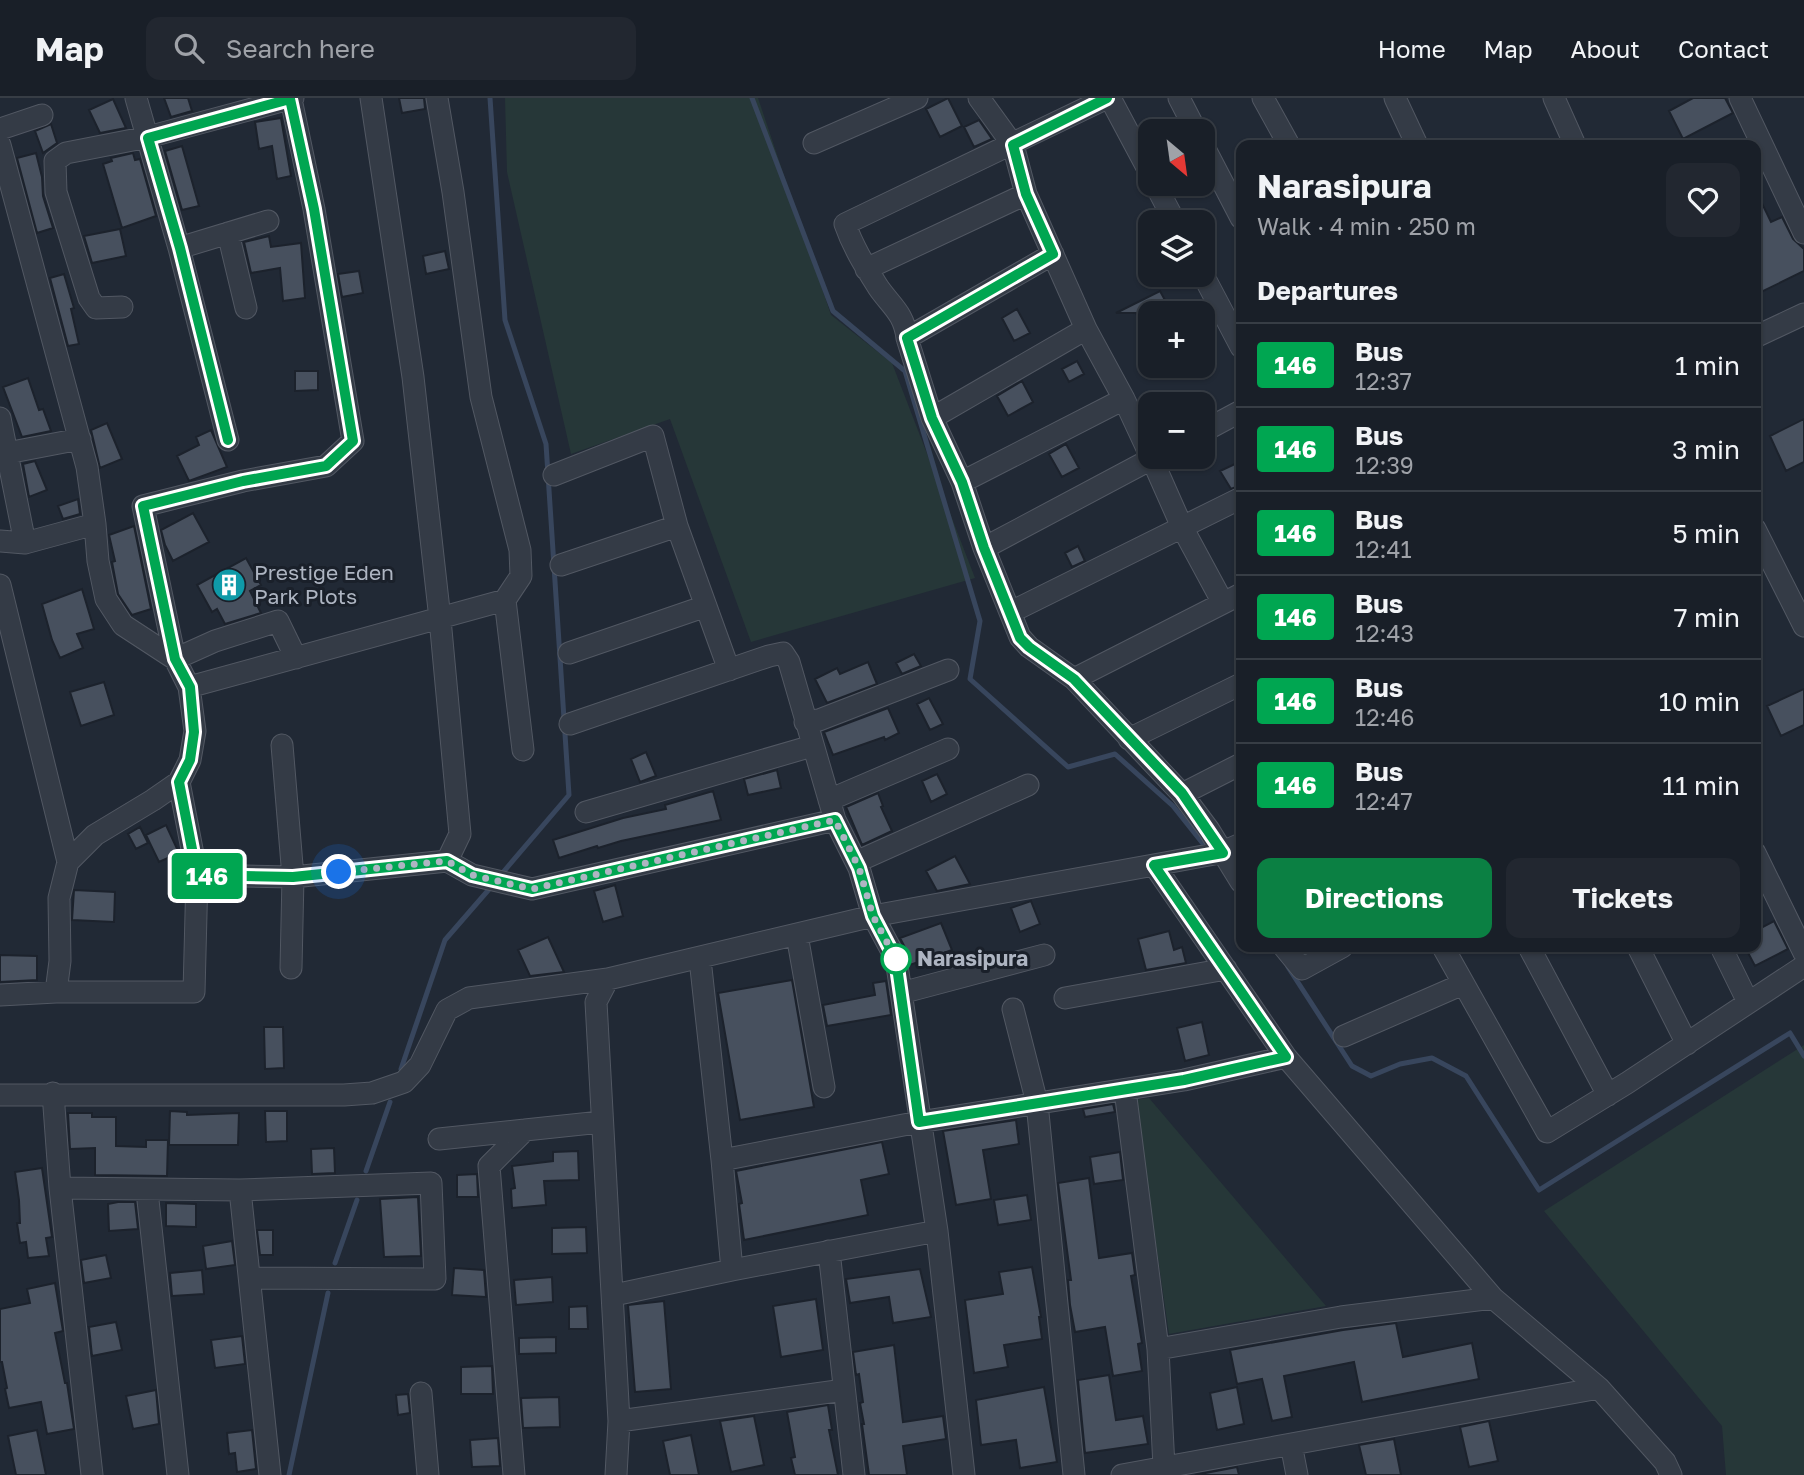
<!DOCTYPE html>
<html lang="en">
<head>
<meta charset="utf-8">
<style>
	:root { --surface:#191f28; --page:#222730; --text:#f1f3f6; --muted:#9fa2a8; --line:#373d45; --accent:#0b8043 }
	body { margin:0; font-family:"Golos Text",sans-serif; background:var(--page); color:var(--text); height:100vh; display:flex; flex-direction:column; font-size:26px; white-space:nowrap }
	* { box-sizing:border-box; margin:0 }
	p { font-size:23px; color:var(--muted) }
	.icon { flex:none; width:38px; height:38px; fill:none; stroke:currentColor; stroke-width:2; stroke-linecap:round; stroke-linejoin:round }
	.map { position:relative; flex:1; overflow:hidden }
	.side { position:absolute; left:1236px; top:42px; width:525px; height:812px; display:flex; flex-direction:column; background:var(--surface); border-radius:14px; box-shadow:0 2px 5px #0004,0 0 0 2px var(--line) }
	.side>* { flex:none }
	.badge { padding:0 14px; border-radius:5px; font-size:24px; line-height:46px }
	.needle { width:46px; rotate:151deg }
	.tools { position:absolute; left:1138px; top:21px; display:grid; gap:14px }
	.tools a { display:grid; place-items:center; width:77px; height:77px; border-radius:14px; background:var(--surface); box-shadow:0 2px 5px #0004,0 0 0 2px var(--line); font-size:35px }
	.you { position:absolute; width:35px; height:35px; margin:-18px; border:5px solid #fff; border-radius:50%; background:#1a73e8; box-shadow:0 0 0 10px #1a73e833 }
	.map>.badge { position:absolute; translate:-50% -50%; box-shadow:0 0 0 4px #fff }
	h2 { padding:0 21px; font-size:26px; line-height:63px }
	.round { display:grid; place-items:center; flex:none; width:74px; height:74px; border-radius:14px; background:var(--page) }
	.headline { display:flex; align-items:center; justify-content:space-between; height:119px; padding:0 21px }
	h1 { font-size:33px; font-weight:700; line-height:52px }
	.action { display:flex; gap:14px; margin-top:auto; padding:14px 21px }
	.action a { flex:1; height:80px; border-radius:14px; background:var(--accent); color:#fff; font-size:28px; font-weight:700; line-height:80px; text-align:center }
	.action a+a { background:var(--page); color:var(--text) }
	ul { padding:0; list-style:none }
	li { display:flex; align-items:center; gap:21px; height:84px; padding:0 21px; border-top:2px solid var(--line) }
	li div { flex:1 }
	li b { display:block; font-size:26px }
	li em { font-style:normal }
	li .badge { min-width:77px; font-weight:700; text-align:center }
	header { display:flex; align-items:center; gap:42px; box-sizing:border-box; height:98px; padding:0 35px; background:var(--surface); border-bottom:2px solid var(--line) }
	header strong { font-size:33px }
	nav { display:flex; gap:38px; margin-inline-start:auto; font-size:24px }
	.search { width:490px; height:63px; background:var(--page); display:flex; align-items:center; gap:18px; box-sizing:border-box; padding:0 24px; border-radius:14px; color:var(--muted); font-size:26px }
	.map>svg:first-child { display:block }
</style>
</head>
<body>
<header>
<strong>Map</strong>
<div class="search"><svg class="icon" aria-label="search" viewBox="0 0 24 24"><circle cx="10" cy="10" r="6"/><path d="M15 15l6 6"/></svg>Search here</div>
<nav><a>Home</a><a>Map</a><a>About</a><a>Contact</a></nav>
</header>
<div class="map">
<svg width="1804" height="1377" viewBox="0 0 1804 1377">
	<rect width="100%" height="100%" fill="#212935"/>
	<!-- green -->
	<path fill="#263738" d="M505 0H758L831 217 892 265 975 480 751 544 670 321 571 356 507 74Z
		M1804 947V1377H1726L1722 1328 1544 1113Z
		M1149 1000 1326 1208 1169 1236 1135 1002Z"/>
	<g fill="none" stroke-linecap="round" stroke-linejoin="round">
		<!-- stream -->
		<path stroke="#38465d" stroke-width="5" d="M490 0 505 222 546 346 569 697 499 779
			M752 0 833 213 905 273 980 523 970 581 1068 669 1115 656 1173 708 1208 752
			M1288 869 1352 968 1371 978 1400 966 1432 960 1466 978 1539 1092 1790 935 1804 958
			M401 971 445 842 491 789
			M366 1073 390 1004
			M335 1165 357 1102
			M289 1377 328 1195"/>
	</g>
	<!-- building -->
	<path fill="#47505e" stroke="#1c222c" stroke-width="2" d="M164 0H188L192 13 171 19Z
		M399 0H424L425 11 402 15Z
		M948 0 962 28 940 39 926 11Z
		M1693 0H1725L1733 15 1683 41 1669 13Z
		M113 1 126 30 100 35 89 12Z
		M281 20 291 78 277 81 272 48 259 51 255 24Z
		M979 22 992 41 974 49 964 29Z
		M51 26 57 45 43 55 35 33Z
		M182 48 199 108 182 112 165 53Z
		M36 55 42 79 43 98 53 130 37 135 17 60Z
		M133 55 135 62 140 61 156 118 122 130 103 66 112 63 111 60Z
		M1755 91 1771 124 1782 119 1793 141 1804 151V173L1755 197Z
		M120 131 126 158 92 165 84 138Z
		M269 138 271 149 301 145 305 200 283 203 280 170 251 175 244 144Z
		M445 153 449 171 426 176 423 158Z
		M359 173 363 195 342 199 338 176Z
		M64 176 74 210 71 211 79 246 68 248 50 180Z
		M1160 193 1172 215H1150V242L1136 215H1116Z
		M1017 211 1030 235 1014 243 1002 220Z
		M1077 263 1084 276 1069 284 1062 271Z
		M295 273H318V292L295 293Z
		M28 280 39 312 43 311 51 333 22 339 3 289Z
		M1022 283 1033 304 1008 318 997 298Z
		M1804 321V364L1786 373 1770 338Z
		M107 325 122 361 100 370 91 332Z
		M211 332 227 369 189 383 177 358 199 347 196 339Z
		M1066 346 1079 370 1062 379 1049 356Z
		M35 363 47 392 29 399 23 366Z
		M1237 365 1241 372V387L1231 391 1220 373Z
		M78 401 80 416 63 421 58 408Z
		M193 415 209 444 173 463 165 447 161 432Z
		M134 428 151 511 132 517 118 496 112 464 115 463 109 437Z
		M1078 448 1085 463 1072 469 1065 455Z
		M246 460 261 487 250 493 261 515 225 526 217 511 212 514 197 487Z
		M82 491 94 531 77 536 83 550 60 560 52 542 42 506Z
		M914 556 921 568 902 576 896 565Z
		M868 564 877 586 827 605 815 581 837 570 840 576Z
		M104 584 114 617 81 628 70 594Z
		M1804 591V627L1781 638 1767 608Z
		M929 600 943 626 930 632 917 606Z
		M888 610 899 635 885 642 884 639 833 657 824 634Z
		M646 654 656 678 640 684 631 661Z
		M777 672 781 690 748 697 744 681Z
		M937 676 947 696 931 704 922 683Z
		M713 693 721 722 621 743 598 750 597 748 559 760 553 742 623 720 666 711 665 707Z
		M878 695 883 708 881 709 892 733 862 747 846 709Z
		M166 727 179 755 159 764 146 737Z
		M140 729 148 745 136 751 128 736Z
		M955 758 970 786 937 793 926 773Z
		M615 787 623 818 603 824 594 793Z
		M74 792 115 794 114 824 72 822Z
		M1031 803 1040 826 1020 834 1011 810Z
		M1774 823 1788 851 1755 868 1745 849H1755V833Z
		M941 825 952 852 910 867 908 855 900 840Z
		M1169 833 1174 852 1182 849 1186 865 1146 872 1138 841Z
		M548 839 564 874 530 878 518 852Z
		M0 857 37 858V882L0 884Z
		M792 882 814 1009 740 1022 718 895Z
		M886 883 891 917 827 928 823 907 875 897 873 885Z
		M1202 924 1209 957 1185 963 1177 930Z
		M264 929H283L284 970 265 971Z
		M1113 1006 1115 1014 1085 1019 1083 1011Z
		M170 1013 187 1014V1017L239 1015 238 1047H169Z
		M265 1013H287V1043L266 1044Z
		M68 1015H92V1019H116V1048L146 1049V1042H168L167 1078 95 1077V1050L70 1051Z
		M1016 1022 1019 1046 983 1052 991 1101 956 1107 943 1033Z
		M882 1044 889 1076 861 1082 868 1117 744 1142 739 1106 742 1105 736 1073Z
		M334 1050 335 1075 312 1076 311 1051Z
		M578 1053 579 1082 544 1083 546 1107 512 1110 511 1091 515 1090 512 1068 553 1063V1054Z
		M1120 1054 1123 1082 1094 1086 1090 1059Z
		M42 1070 52 1139 46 1140 49 1158 28 1160 26 1144 20 1145 17 1125H20L19 1102 15 1074Z
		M477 1076 478 1099H457V1077Z
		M1089 1080 1099 1160 1132 1155 1135 1177 1131 1178 1142 1245 1138 1246 1142 1273 1113 1278 1105 1229 1075 1234 1070 1207 1068 1182H1071L1058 1085Z
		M1027 1097 1031 1122 998 1127 994 1102Z
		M418 1099 421 1158 384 1159 380 1101Z
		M118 1104H135L138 1131 109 1133 108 1106Z
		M166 1105 196 1106V1129L166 1128Z
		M586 1129 587 1155 552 1156V1130Z
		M257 1132H273V1157H260Z
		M232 1143 235 1167 206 1171 203 1148Z
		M106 1157 111 1180 84 1185 81 1162Z
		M1032 1169 1041 1219H1039L1042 1241 1004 1247 1008 1269 974 1275 965 1202 1003 1196 999 1174Z
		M454 1170 484 1172 486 1199 452 1197Z
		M920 1171 931 1219 893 1225 889 1199 850 1205 846 1181Z
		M202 1172 204 1196 172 1198 170 1175Z
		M552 1179 553 1204 516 1207 514 1182Z
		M55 1185 63 1233 55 1235 65 1285H67L74 1331 47 1336 41 1304 9 1310 5 1291 7 1290 2 1264H0V1211L30 1205 27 1191Z
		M816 1201 823 1252 781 1259 773 1208Z
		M664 1203 671 1291 635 1294 628 1207Z
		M587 1208 588 1231H569V1209Z
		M116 1224 122 1252 92 1258 89 1229Z
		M1396 1225 1403 1259 1472 1245 1479 1281 1362 1304 1354 1264 1284 1278 1292 1319 1272 1323 1262 1281 1237 1286 1230 1252 1343 1232Z
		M242 1238 245 1266 215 1270 211 1242Z
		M556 1239V1255L519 1256V1240Z
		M894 1247 903 1324 943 1318 946 1341 903 1348 907 1377H869L862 1326H864L860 1305 863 1304 859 1276 856 1277 853 1254Z
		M492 1268 493 1296H461V1269Z
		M1109 1277 1116 1322 1143 1318 1148 1346 1085 1355 1078 1282Z
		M1044 1289 1057 1364 1020 1370 1016 1342 981 1347 976 1302Z
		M1237 1289 1244 1326 1217 1332 1210 1295Z
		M156 1292 159 1326 133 1331 126 1298Z
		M408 1296 410 1315 398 1317 396 1297Z
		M559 1299 560 1329 523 1330 521 1300Z
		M828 1307 832 1332H829L838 1377H795L791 1360 795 1359 787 1314Z
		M754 1318 764 1367 731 1374 720 1323Z
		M1489 1323 1498 1363 1469 1369 1460 1329Z
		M37 1332 46 1377H16L8 1338Z
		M252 1332 256 1371 237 1374 235 1355 229 1356 227 1335Z
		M691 1337 699 1377H670L663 1343Z
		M498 1340 500 1368 472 1369 470 1342Z
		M1394 1341 1401 1377H1366L1359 1347Z
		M1237 1369 1239 1377H1195Z"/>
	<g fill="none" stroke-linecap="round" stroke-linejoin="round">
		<defs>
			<path id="minor" d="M136 0 179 150 228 342
				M437 0 453 94 481 299 520 452 521 478 505 502
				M979 0 1013 47 1026 96 1086 231 1124 301 1150 357
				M1110 0 1150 75
				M1179 0 1196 33
				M1263 0 1289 47
				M1395 0 1417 47
				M1554 0 1575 47
				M1740 0 1804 135
				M291 1 314 111 353 343 326 368 243 383 143 408 175 561 215 543 278 523 296 560
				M0 31 42 17
				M814 45 917 0
				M1202 45 1241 120
				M0 47 87 369 95 426
				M1155 86 1175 124
				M228 135 246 210
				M179 150 268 123
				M1053 156 907 240 932 320 962 384 984 450 1020 539 1029 549 1074 581 1182 696 1209 732 1241 784
				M866 171 1026 96
				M1202 175 1241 249
				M122 209 96 210 89 200 56 94 55 63 66 55 148 39 293 0
				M1755 239 1804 216
				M907 240C904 215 891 208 878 189 865 168 853 149 845 126L1107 0
				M0 320 25 445
				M932 320 1086 231
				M1202 334 1241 313
				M7 355 80 341
				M1151 359 1182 429 1223 505
				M554 377 653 338 677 428 729 572
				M962 384 1124 301
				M1755 431 1804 528
				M0 443 25 445 95 426 98 463 106 501 123 527 175 561 189 589 195 633 190 662 179 684 153 702 95 737 68 764 59 800 60 863 56 894
				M984 450 1155 359
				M561 467 677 428
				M0 487 68 764
				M1011 514 1241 400
				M569 555 706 508
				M1074 581 1241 496
				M189 589 505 502 523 652
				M805 624 819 622 948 572
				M570 626 769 558 783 555 789 564 835 722 859 770 873 818 608 881 596 904 619 1323 616 1377
				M1129 641 1241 586
				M282 647 293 779 291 870
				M179 684 197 777 293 779 447 763 460 736 440 521 413 279 371 0
				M1182 696 1241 666
				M829 702 948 651
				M586 714 812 648
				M1755 755 1804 855
				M447 763 472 777 532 791 835 722
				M856 764 1028 687
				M1154 767 1286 959 1493 1200 1599 1290 1665 1364 1671 1377
				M797 837 824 989
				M1284 849 1302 871 1342 849
				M1443 849 1547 1034 1627 985 1804 868
				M1529 849 1608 997
				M1638 849 1687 946
				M1721 849 1748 904
				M700 861 722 1062 919 1024 1184 982 1286 959
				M901 895 1044 857
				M0 897 56 894H194L197 777
				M1065 900 1226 871
				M1013 911 1037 1005 1074 1377
				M1344 938 1463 886
				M1125 992 1158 1251 1164 1369
				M53 995 60 1090 240 1092 270 1377
				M0 997H344L372 995 404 984 420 967 447 912 469 900 608 881
				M439 1041 525 1032
				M60 1090 92 1377
				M240 1092 431 1085 435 1181 250 1180
				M147 1093 178 1377
				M829 1153 854 1377
				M732 1172 937 1133
				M614 1197 732 1172 722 1062
				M1158 1251 1341 1219 1493 1200
				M421 1295 428 1377
				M619 1323 844 1292
				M1291 1346 1297 1377
				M514 1377 489 1068 525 1032 601 1024
				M964 1377 937 1133 896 861 873 818 1220 755 1241 746
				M1122 1377 1599 1290"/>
		</defs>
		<!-- minor casing -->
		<use href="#minor" stroke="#525863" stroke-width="23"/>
		<!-- minor -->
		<use href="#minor" stroke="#343b46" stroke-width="21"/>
	</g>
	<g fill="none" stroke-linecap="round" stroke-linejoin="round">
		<defs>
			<path id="line" d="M228 342 180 150 148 40 290 1 314 111 353 343 326 368 243 383 143 408 175 561 190 589 194 634 190 662 179 684 197 777 293 779 447 763 472 777 532 791 835 722 859 770 873 818 896 862 919 1024 1184 982 1286 959 1154 767 1223 755 1182 695 1074 581 1029 549 1020 540 984 450 962 384 932 320 907 240 1053 156 1026 96 1013 47 1107 0"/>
		</defs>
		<!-- line casing -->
		<use href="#line" stroke="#fff" stroke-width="16"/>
		<!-- line -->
		<use href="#line" stroke="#00a651" stroke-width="10"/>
		<!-- walk -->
		<path stroke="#aeb5c2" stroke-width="7" stroke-dasharray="0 12.6" d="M339 774 447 763 472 777 532 791 835 722 859 770 873 818 896 861"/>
	</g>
	<!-- icons -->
	<defs>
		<symbol id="building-disc" viewBox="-11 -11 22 22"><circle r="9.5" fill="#0f9aa8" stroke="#1a202a"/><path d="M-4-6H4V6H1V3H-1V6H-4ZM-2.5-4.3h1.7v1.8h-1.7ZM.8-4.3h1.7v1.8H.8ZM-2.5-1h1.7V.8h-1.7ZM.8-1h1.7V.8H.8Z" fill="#fff"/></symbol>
	</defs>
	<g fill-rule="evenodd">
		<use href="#building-disc" x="210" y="468" width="38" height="38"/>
	</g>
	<!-- markers -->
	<circle fill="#fff" stroke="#00a651" stroke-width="3.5" cx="896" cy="861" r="14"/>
	<g text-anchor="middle" stroke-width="6" stroke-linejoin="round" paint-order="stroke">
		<!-- poi labels -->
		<g font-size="21" fill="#aeb5c2" stroke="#1a202a" text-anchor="start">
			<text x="254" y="482">Prestige Eden<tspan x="254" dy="24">Park Plots</tspan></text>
		</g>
		<!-- stop labels -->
		<g font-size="21" font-weight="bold" fill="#aeb5c2" stroke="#1a202a" text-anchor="start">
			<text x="917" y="868">Narasipura</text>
		</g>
	</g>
</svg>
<div class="tools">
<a><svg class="needle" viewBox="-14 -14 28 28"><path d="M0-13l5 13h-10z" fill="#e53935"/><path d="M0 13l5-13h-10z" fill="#9fa2a8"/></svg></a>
<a><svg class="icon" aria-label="layers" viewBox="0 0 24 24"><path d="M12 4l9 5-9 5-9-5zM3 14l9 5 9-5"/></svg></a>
<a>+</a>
<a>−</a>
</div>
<div class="you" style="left:339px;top:774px"></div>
<b class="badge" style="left:207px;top:778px;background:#00a651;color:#fff">146</b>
<section class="side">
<div class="headline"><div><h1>Narasipura</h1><p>Walk · 4 min · 250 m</p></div><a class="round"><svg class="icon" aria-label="heart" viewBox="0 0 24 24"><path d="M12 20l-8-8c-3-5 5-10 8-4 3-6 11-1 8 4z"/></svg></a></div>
<h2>Departures</h2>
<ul>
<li><span class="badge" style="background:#00a651;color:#fff">146</span><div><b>Bus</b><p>12:37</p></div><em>1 min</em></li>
<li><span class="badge" style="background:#00a651;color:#fff">146</span><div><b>Bus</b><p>12:39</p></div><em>3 min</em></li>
<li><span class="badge" style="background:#00a651;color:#fff">146</span><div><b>Bus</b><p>12:41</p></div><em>5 min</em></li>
<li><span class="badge" style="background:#00a651;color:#fff">146</span><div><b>Bus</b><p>12:43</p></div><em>7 min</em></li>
<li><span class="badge" style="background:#00a651;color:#fff">146</span><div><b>Bus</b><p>12:46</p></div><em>10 min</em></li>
<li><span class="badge" style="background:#00a651;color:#fff">146</span><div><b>Bus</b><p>12:47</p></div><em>11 min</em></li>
</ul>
<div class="action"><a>Directions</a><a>Tickets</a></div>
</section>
</div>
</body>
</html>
